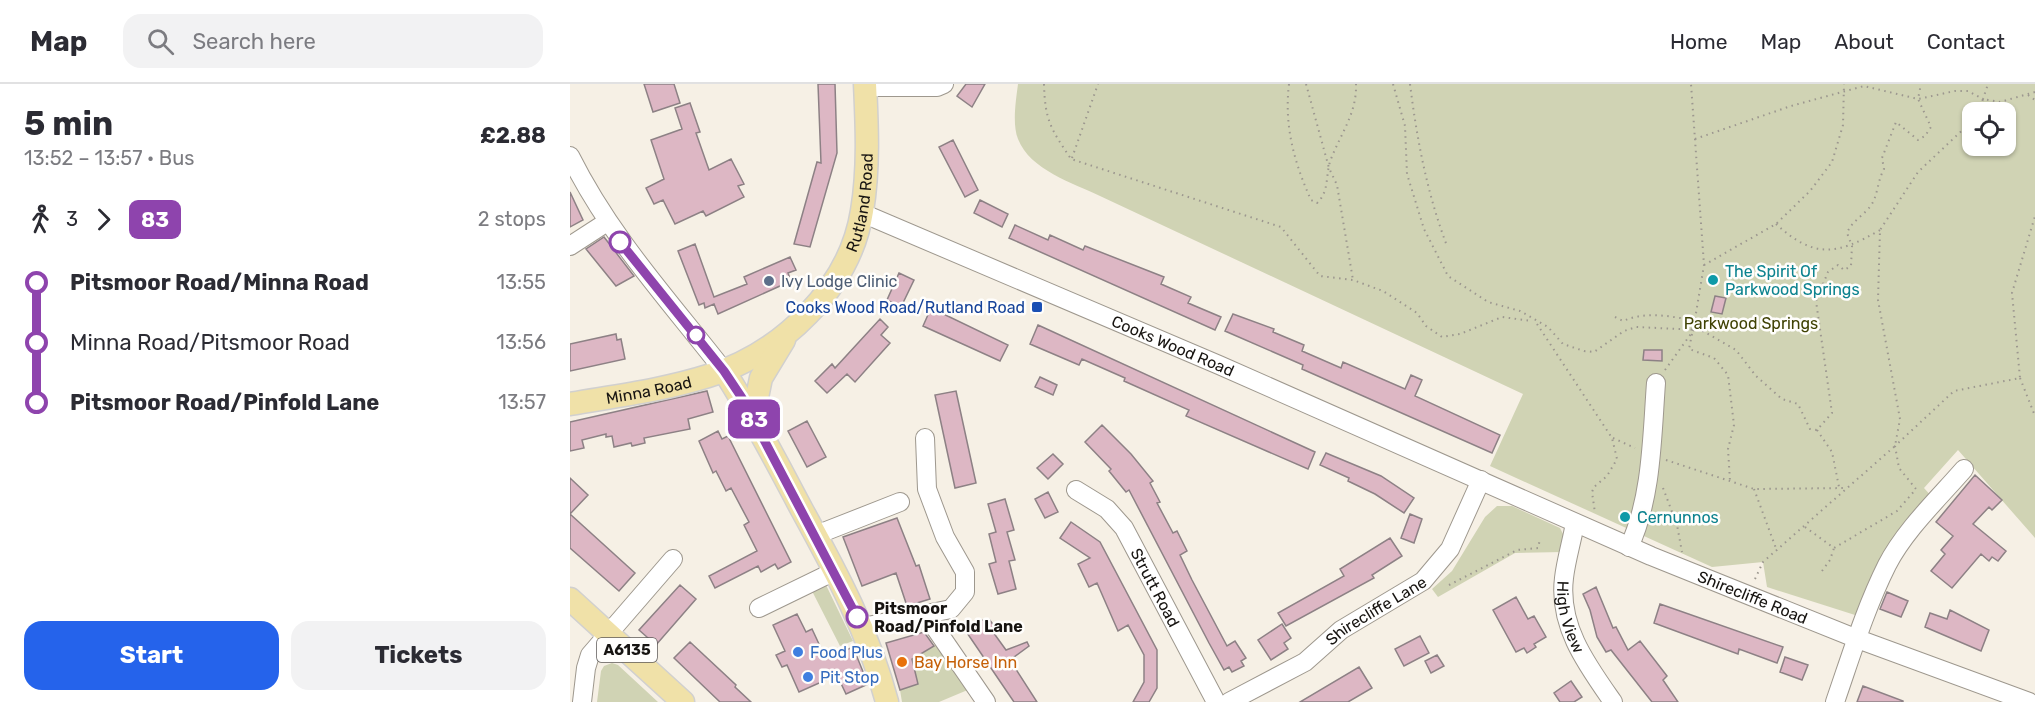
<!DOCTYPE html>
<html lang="en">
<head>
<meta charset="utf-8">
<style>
	:root { --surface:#fff; --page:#f2f2f3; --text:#2b2b33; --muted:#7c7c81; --line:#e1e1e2; --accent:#2563eb }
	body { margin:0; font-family:Rubik,sans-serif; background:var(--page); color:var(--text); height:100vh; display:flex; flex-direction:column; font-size:22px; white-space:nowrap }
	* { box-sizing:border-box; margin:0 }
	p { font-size:20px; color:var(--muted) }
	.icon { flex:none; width:33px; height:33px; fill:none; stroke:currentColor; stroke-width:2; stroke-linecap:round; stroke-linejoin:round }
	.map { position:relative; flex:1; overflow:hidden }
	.drawer { display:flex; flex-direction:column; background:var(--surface); width:570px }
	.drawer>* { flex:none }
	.badge { padding:0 12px; border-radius:9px; font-size:21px; line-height:39px }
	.tools { position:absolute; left:1392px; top:18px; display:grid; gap:12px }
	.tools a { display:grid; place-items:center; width:54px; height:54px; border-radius:12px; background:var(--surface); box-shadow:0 2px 4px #0004; font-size:30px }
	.map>.badge { position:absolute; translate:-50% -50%; box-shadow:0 0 0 3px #fff }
	.legs { display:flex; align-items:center; gap:9px; height:66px; padding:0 24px; font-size:20px }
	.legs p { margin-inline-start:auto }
	.headline { display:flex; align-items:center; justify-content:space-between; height:102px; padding:0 24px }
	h1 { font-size:33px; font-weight:700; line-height:45px }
	.button { display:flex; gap:12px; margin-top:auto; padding:12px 24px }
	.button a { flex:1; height:69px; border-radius:18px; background:var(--accent); color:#fff; font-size:24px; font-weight:700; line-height:69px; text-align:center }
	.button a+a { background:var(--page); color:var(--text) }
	ul { padding:0 24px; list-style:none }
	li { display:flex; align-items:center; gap:21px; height:60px; font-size:22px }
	li i { display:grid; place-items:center; width:9px; height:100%; margin:0 8px; background:currentColor }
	li i::after { content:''; width:15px; height:15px; margin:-8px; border:4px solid; border-radius:50%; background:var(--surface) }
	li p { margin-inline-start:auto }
	li:first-child i { background:linear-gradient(#0000 50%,currentColor 0) }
	li:last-child i { background:linear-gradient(currentColor 50%,#0000 0) }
	header { display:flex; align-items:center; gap:36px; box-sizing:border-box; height:84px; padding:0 30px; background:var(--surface); border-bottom:2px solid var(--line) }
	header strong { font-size:28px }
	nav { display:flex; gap:33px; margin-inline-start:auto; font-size:21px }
	.search { width:420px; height:54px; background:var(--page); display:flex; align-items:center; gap:15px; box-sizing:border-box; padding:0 21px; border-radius:18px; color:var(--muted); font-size:22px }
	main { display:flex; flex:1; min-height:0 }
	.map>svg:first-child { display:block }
</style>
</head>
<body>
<header>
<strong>Map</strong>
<div class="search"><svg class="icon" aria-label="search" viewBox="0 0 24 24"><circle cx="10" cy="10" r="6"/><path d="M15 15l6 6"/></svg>Search here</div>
<nav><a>Home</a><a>Map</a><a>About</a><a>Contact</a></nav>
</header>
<main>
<section class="drawer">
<div class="headline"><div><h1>5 min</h1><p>13:52 – 13:57 · Bus</p></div><b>£2.88</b></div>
<div class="legs"><svg class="icon" aria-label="walk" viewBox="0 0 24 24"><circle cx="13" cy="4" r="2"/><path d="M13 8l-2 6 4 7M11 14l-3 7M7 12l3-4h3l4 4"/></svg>3<svg class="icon" aria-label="forward" viewBox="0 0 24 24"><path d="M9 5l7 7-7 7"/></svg><b class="badge" style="background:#8e44ad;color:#fff">83</b><p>2 stops</p></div>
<ul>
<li><i style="color:#8e44ad"></i><b>Pitsmoor Road/Minna Road</b><p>13:55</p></li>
<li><i style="color:#8e44ad"></i><span>Minna Road/Pitsmoor Road</span><p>13:56</p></li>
<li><i style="color:#8e44ad"></i><b>Pitsmoor Road/Pinfold Lane</b><p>13:57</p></li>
</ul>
<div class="button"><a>Start</a><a>Tickets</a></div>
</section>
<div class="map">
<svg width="1465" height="618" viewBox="0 0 1465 618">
	<rect width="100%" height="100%" fill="#f6f0e5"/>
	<!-- green -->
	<path fill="#d0d3b4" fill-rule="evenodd" d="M448 0H1465V454L1388 366 1354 404 1363 414 1316 474 1285 531 1197 503 1193 478 1142 483 920 382 953 310 530 112C503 99 460 86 448 55 442 40 446 16 448 0ZM1402 28H1436V62H1402Z
		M927 422H942L990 444 995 454 993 468 945 469 868 513 862 505 882 487 915 433Z
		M256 501 283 557 270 562 242 507Z
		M368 560 400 605 369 618H332L330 606 348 600 346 592 337 588 345 586 341 570Z
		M42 579 48 581 88 618H27L31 587 34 582Z"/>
	<!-- building -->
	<path fill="#ddb7c4" stroke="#8d8185" stroke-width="1.5" d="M74 0H104L110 19 83 28Z
		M248 0H265L267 69 240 163 224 160 247 78 251 79Z
		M396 0H415L402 23 387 12Z
		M120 19 130 48 126 49 139 86 161 75 174 100 168 102 174 113 136 132 133 127 105 140 93 116 84 120 76 104 94 95 81 56 112 45 105 24Z
		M383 56 408 106 395 113 369 63Z
		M0 108 13 136 0 143Z
		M410 116 438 130 432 143 404 129Z
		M445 141 478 156 480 151 513 166 515 162 594 193 591 200 621 213 618 219 651 233 645 246 439 154Z
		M34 153 64 192 46 202 16 165Z
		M125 160 144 213 177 200 174 193 220 173 226 186 218 189 221 197 148 230 144 220 135 224 134 219 129 221 108 167Z
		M329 189 344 196 331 223 317 216Z
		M1145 212 1156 214 1152 230 1141 228Z
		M361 224 438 261 430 277 353 242Z
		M663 230 704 245 703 248 734 261 732 267 771 284 773 278 835 305 841 291 852 296 845 312 930 351 922 369 732 285 733 281 655 247Z
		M310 235 318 243 311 251 320 259 285 298 277 290 257 309 245 297 262 280 265 284Z
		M468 241 745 368 738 385 616 332 619 326 554 297 555 294 512 275 509 281 460 260Z
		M46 250 47 256 51 255 55 275 0 287V260Z
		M1074 266H1092V277L1073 276Z
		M470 293 487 301 483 311 465 303Z
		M137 307 143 328 118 335 120 345 74 354 75 359 62 362 61 359 44 363 42 352 36 353V350L12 356 14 364 0 367V338Z
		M386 307 406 399 385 404 365 311Z
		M237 337 256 373 237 383 218 347Z
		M532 341 561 370 583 397 580 399 590 418 587 419 603 449 607 447 617 467 610 471 622 496 657 562 665 557 676 574 671 577 674 582 662 588 659 583 654 586 639 559 559 406 556 408 539 387 541 385 515 358Z
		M148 347 152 355 158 352 221 478 208 485 205 480 191 488 188 482 145 504 139 492 187 467 174 441 179 438 161 404 156 407 146 387 143 389 129 357Z
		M756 369 811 392 844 414 834 429 805 410 778 397 779 394 750 381Z
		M483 370 493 380 478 395 467 384Z
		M1405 391 1432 416 1422 426 1419 423 1403 440 1436 467 1428 477 1422 473 1419 477 1411 470 1382 504 1361 487 1375 470 1371 466 1383 452 1366 438Z
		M0 394 18 411 0 430 65 489 49 507 0 464Z
		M478 408 488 428 475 434 465 415Z
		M435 415 444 446 437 448 445 476 439 477 446 505 428 510 419 480 426 478 419 450 426 448 418 420Z
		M840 430 852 435 844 459 831 454Z
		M327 434 346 482 349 481 360 515 337 522 326 489 292 502 273 453Z
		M501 438 530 458 587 566V604L579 618H563L574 598V571L558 541 548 547 527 499 519 503 508 480 520 474 490 454Z
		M820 454 832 472 802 491 804 494 716 542 708 529 774 492 770 485Z
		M110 501 126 515 86 561 69 546Z
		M1026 503 1043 544 1046 543 1058 566 1070 557 1097 592 1093 596 1108 618H1082L1041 566 1036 568 1027 553 1020 526 1013 510Z
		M1317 508 1338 517 1331 533 1310 525Z
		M946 513 958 535 964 532 976 553 964 560 966 563 957 569 954 564 946 568 923 526Z
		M1090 520 1213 563 1207 579 1169 565 1168 570 1084 539Z
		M1380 526 1419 546 1411 567 1355 543 1360 529 1377 535Z
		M227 530 236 548 242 545 256 575 283 563 298 600 276 610 267 591 229 608 217 581 212 583 206 571 215 567 203 541Z
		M419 535 427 546 423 548 436 566 457 558 459 562 440 576 467 618H444L391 540Z
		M712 540 721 554 714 559 718 565 701 576 688 556Z
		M354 548 364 562 342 575 348 600 330 606 316 559Z
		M850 552 859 569 834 582 825 565Z
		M120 558 166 601 165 603 181 618H150L104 574Z
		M867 571 874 582 861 589 855 577Z
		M1215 573 1238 581 1232 596 1210 588Z
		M789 583 802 604 778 618H730Z
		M1001 597 1012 613 1004 618H990L984 609Z
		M1293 602 1333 617V618H1287Z"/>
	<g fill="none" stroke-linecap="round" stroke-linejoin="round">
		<defs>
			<g id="minor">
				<path d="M295 3H367L374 0"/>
				<path d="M0 72C41 154 98 215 154 287"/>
				<path id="s1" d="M292 129 649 281 1081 472 1285 554 1459 618"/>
				<path d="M0 162 37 138"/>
				<path id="s2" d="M506 406 537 425 554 444 646 618"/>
				<path id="s3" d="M1005 439C1002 457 996 476 994 494 988 542 1017 581 1043 618"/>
				<path d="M246 451 330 418"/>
				<path d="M1059 463C1082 414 1082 352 1086 299"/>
				<path d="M189 524 265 487"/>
				<path d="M357 532 416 618"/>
				<path d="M293 543 381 525 395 508V488L375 453 357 405 355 354"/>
				<path d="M12 618 16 584 20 571 103 475"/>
				<path id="s4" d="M659 618 735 578 771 546 853 497 880 465 911 396"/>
				<path d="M1265 618C1281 572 1295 525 1317 481 1335 446 1368 415 1394 385"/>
			</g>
			<g id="major">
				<path d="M154 287C183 332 207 379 232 426 266 488 299 549 317 618"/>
				<path id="s5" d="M0 320C46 312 94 306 138 292 211 270 280 204 292 127 299 85 297 42 295 0"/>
				<path d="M183 333 191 294 214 256"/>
				<path d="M0 515 113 618"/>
			</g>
		</defs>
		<!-- minor casing -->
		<use href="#minor" stroke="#9e988e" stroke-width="20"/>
		<!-- major casing -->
		<use href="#major" stroke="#d1d0cf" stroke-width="25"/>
		<!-- path -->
		<path stroke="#9c978f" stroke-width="2" stroke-dasharray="1.5 4.5" stroke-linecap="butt" d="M474 0C475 37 481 45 501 75L711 143 750 192 783 196 813 207 847 229 856 242 872 253 890 250 932 233 962 237
			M719 0C714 42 724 78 741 116L747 119C760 107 755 90 761 75 771 49 787 29 786 0
			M736 0 759 84 767 101 783 196
			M823 0 835 42 837 90 854 145 878 192 918 218 950 227 978 243 993 260 1014 267 1024 268 1054 247 1066 243 1131 246 1166 266 1186 292 1212 315 1228 320 1240 345 1247 346 1262 329 1246 217 1258 188 1268 181 1274 186 1281 182 1282 162 1277 149C1282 136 1297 130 1303 118 1308 108 1308 96 1314 85L1312 74 1326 38 1348 56 1355 52 1361 43 1348 15 1351 0
			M840 0C847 56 857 109 877 162
			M1458 11 1465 16
			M1408 28 1413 15 1430 18 1465 8
			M1125 55 1221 22 1294 2 1348 15 1385 7H1398L1413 15 1418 0
			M502 74 528 0
			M1206 140C1244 175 1267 171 1310 146
			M1134 181 1206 140 1240 107 1262 78 1273 41 1274 0
			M1045 233 1053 237C1076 227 1101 232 1125 237
			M967 240 1042 354 1047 375 1037 392 1024 403 1022 408 1025 429
			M1122 250 1119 265 1144 274 1158 291 1164 341 1158 365 1160 397
			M1095 286 1123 247 1134 181 1121 0
			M1450 294 1465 332
			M1247 346 1262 368 1269 403
			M1043 354 1065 364
			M1096 376 1184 405 1277 404
			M1093 404 1107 441 1112 468
			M1184 405 1207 467
			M1235 443 1264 464 1327 427 1346 405 1329 384 1325 362 1384 307 1450 294 1442 209 1465 132
			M1252 487 1260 476 1264 464
			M1185 495 1193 478 1325 362 1330 335 1308 216 1310 146 1348 88 1402 37
			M879 501 947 466 968 464 970 455"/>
		<!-- minor -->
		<use href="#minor" stroke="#fff" stroke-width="18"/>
		<!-- major -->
		<use href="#major" stroke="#f0e1a8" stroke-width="22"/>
	</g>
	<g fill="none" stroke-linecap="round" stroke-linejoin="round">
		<defs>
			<path id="line-1" d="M50 158 154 287 172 314 287 533"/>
		</defs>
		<!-- line-1 casing -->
		<use href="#line-1" stroke="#fff" stroke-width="14"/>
		<!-- line-1 -->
		<use href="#line-1" stroke="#8e44ad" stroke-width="9"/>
	</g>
	<!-- markers -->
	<g fill="#fff" stroke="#8e44ad" stroke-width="3">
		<circle cx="50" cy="158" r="10"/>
		<circle cx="126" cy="251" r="8"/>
		<circle cx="287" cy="533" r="10"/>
	</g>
	<g fill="#0f9aa8" stroke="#fffefc" stroke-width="2">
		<circle cx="1143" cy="196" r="6"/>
		<circle cx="1055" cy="433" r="6"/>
	</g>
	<circle fill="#5c6f8a" stroke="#fffefc" stroke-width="2" cx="199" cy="197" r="6"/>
	<rect fill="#1a4fb4" stroke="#fffefc" stroke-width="2" x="461" y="217" width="12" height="12" rx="3"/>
	<g fill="#3f7fe0" stroke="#fffefc" stroke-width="2">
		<circle cx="228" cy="568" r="6"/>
		<circle cx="238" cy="593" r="6"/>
	</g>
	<circle fill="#e8710a" stroke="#fffefc" stroke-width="2" cx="332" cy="578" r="6"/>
	<g text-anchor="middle" stroke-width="5" stroke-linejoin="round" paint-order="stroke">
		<!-- shield labels -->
		<rect fill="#fffefc" stroke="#5d5a58" stroke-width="1.5" x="27" y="554" width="60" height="24" rx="4.5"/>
		<g font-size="15" font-weight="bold" fill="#171411">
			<text x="57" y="571">A6135</text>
		</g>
		<!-- street labels -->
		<g font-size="16" fill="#171411" stroke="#fffefc">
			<text dy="6" stroke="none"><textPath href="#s5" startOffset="386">Rutland Road</textPath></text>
			<text dy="6" stroke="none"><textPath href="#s1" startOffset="338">Cooks Wood Road</textPath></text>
			<text dy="6" stroke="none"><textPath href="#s5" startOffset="80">Minna Road</textPath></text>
			<text dy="6" stroke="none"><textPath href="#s2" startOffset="129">Strutt Road</textPath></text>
			<text dy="6" stroke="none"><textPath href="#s1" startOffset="970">Shirecliffe Road</textPath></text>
			<text dy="6" stroke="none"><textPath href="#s4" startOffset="174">Shirecliffe Lane</textPath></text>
			<text dy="6" stroke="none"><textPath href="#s3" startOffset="96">High View</textPath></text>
		</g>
		<!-- culture labels -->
		<g font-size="16" fill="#0d838f" stroke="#fffefc" text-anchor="start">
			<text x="1155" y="193">The Spirit Of<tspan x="1155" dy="18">Parkwood Springs</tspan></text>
			<text x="1067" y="439">Cernunnos</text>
		</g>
		<!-- service labels -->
		<g font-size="16" fill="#4e5e75" stroke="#fffefc" text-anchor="start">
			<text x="211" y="203">Ivy Lodge Clinic</text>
		</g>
		<!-- transit labels -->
		<g font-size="16" fill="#164399" stroke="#fffefc" text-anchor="end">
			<text x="455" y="229">Cooks Wood Road/Rutland Road</text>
		</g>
		<!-- park labels -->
		<g font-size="16" fill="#404204" stroke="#fffefc">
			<text x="1181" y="245">Parkwood Springs</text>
		</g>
		<!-- stop labels -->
		<g font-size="16" font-weight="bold" fill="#171411" stroke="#fffefc" text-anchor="start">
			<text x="304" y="530">Pitsmoor<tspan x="304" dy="18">Road/Pinfold Lane</tspan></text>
		</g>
		<!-- shop labels -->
		<g font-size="16" fill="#366cbe" stroke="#fffefc" text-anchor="start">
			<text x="240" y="574">Food Plus</text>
			<text x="250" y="599">Pit Stop</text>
		</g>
		<!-- food labels -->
		<g font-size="16" fill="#c56008" stroke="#fffefc" text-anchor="start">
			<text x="344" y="584">Bay Horse Inn</text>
		</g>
	</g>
</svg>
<div class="tools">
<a><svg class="icon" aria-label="locate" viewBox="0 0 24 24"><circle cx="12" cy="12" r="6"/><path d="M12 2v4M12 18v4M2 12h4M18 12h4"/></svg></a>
</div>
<b class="badge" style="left:184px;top:335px;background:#8e44ad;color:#fff">83</b>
</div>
</main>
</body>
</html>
